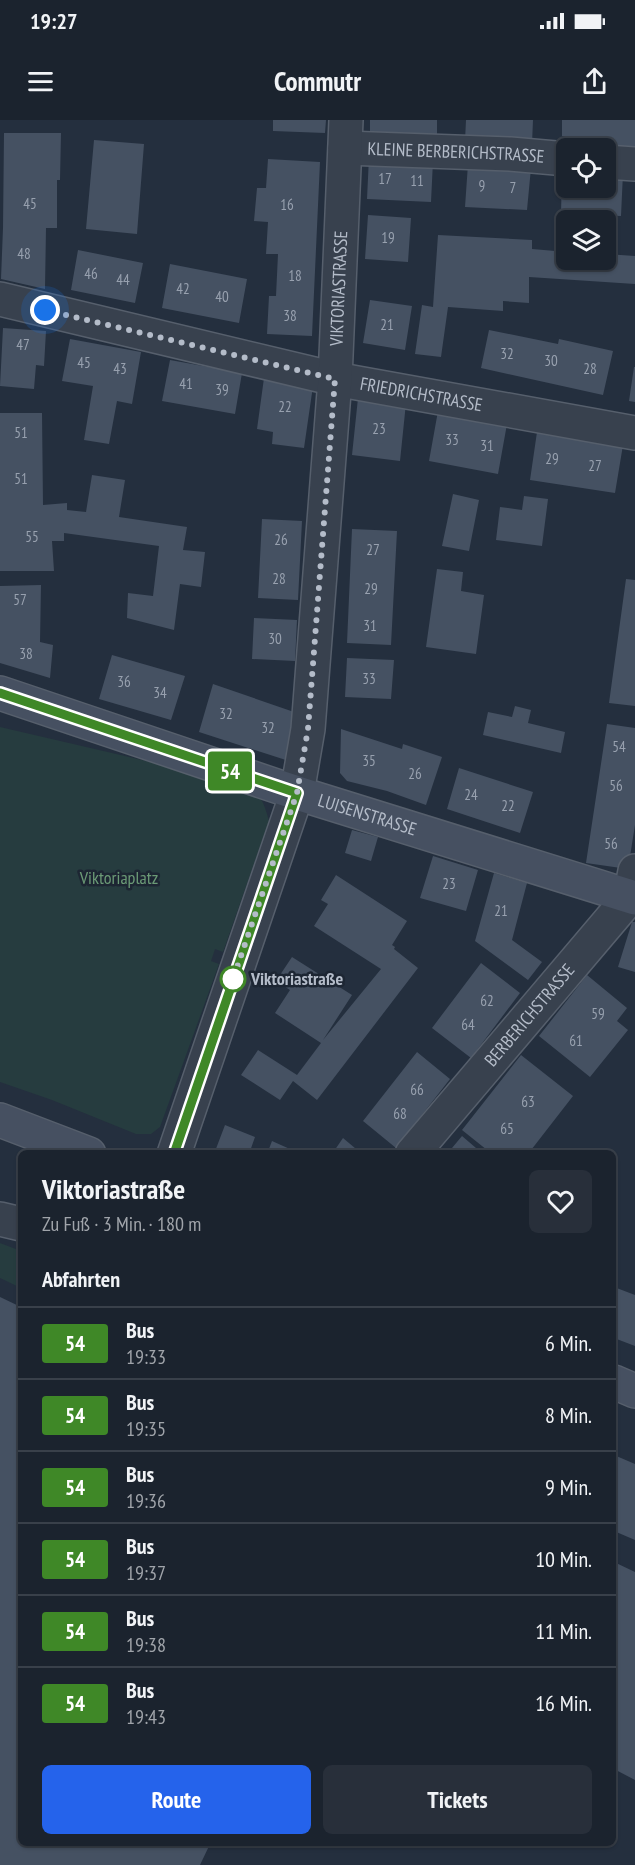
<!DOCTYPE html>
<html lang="de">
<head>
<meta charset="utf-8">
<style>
	:root { --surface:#1b232e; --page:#282f3a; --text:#f1f3f6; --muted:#a0a4aa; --line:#39404a; --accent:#2563eb }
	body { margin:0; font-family:"PT Sans Narrow",sans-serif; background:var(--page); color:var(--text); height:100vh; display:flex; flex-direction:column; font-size:22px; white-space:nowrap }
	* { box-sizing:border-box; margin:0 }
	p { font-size:20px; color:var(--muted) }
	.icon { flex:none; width:33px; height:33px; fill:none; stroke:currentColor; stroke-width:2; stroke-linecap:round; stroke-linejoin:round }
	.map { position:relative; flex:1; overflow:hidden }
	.sheet { position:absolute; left:18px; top:1030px; width:598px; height:696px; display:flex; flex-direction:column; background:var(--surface); border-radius:9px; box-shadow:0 2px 4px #0004,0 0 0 2px var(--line) }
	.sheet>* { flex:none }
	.badge { padding:0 12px; border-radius:4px; font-size:21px; line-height:39px }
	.tools { position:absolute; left:556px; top:18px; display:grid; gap:12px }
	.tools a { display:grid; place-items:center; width:60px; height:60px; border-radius:9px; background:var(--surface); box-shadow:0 2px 4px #0004,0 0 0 2px var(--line); font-size:30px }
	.you { position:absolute; width:30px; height:30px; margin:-15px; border:4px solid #fff; border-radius:50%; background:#1a73e8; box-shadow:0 0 0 9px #1a73e833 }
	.map>.badge { position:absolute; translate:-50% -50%; box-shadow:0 0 0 3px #fff }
	h2 { padding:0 24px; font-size:22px; line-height:54px }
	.round { display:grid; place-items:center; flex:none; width:63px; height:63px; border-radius:9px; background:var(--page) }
	.head { display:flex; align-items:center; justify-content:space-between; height:102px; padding:0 24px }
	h1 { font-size:28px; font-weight:700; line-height:45px }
	.primary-button { display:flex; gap:12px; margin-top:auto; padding:12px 24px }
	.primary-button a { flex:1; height:69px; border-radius:9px; background:var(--accent); color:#fff; font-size:24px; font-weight:700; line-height:69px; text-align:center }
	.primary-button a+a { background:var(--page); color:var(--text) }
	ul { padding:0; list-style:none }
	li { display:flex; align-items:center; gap:18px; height:72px; padding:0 24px; border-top:2px solid var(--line) }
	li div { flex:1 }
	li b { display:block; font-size:22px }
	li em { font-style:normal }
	li .badge { min-width:66px; font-weight:700; text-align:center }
	.status { display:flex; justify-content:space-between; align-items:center; height:42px; padding:0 30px; background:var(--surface); direction:ltr }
	.status svg { height:16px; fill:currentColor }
	header { display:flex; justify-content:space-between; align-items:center; height:78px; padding:0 24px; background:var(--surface); font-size:27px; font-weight:700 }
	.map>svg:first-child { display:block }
</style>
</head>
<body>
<div class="status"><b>19:27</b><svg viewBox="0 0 49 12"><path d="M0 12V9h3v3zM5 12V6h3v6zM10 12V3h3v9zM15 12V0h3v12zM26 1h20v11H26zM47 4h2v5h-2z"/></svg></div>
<header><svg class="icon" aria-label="menu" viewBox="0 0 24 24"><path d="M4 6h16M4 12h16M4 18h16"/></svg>Commutr<svg class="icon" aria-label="share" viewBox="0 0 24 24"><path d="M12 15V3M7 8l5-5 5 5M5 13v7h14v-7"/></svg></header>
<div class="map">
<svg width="635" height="1745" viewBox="0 0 635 1745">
	<rect width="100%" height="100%" fill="#242f3e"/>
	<!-- green -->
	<path fill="#263c3f" d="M0 607 241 663C261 675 263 679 269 701L223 832 215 829 211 841 219 844 160 1007 151 1014H136L52 980 0 962Z
		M0 1123 21 1131V1168L0 1158Z"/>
	<!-- building -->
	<path fill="#455162" d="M273 0H326L325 13 273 11Z
		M370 0H437V16L370 13Z
		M466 0H533L532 24 465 21Z
		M562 0H635V30L592 28V17L562 16Z
		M4 13H61L60 60H57V108H46L45 169 1 159 3 108Z
		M94 20 144 24 137 114 86 109Z
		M369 37 433 41 431 82 367 79Z
		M268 39 320 42 312 216 267 214 269 176H276L278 134H266L268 102 254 101 257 68H266Z
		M468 44 531 48 527 90 465 87Z
		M562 51H567V68H606V53H623L621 96 561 94Z
		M368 95 411 98 408 142 365 139Z
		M438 115 532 120V129L567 132V140H606V134L635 136V164L529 157V183L503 181V191L448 187 441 237 415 234 422 185 433 187Z
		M78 130 143 143 135 183 71 170Z
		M170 144 247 159 239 203 162 188Z
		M370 180 412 186 405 230 363 223Z
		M3 208 46 211 44 246 36 245 34 269 0 266Z
		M489 210 558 224 559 219 613 231 603 275 481 248Z
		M70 219 141 232 132 284 117 281 109 324 84 320 93 266 62 261Z
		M170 240 242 253 235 294 162 281Z
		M634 247H635V282L629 281Z
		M264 258 313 266 304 328 272 324 273 312 257 309Z
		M358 278 406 283 400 341 352 335Z
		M438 291 507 304 498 354 429 341Z
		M0 293H42L43 385 67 383V390L86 392 92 355 125 360 119 397 187 407 183 430 205 432 201 467 180 464 174 510 127 498 128 473 153 476 159 426 64 413V421H52L54 451H0Z
		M537 312 623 325 615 373 530 360Z
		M453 374 479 380 469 431 442 426Z
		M524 376 548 379 542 426 496 420 500 387 522 390Z
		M262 399 302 401 298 480 258 478Z
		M352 409 397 411 391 525 347 523Z
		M437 449 463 452 461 471 484 475 476 534 426 527Z
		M626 459 635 460V586L609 583Z
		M41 465 40 522 53 525 50 558 0 543V466Z
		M254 498 297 500 295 541 252 539Z
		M112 535 185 556 171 600 99 579Z
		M347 538 394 540 391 579 345 577Z
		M213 564 294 592 292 642 199 612Z
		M515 586 531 590 528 603 565 612 561 633 483 615 488 592 512 597Z
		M607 604 635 608V705L628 749 586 743Z
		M341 609 402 629 403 624 442 637 426 685 387 671 347 661 340 653Z
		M459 648 533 672 520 713 447 689Z
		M352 710 378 717 371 741 345 733Z
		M433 736 478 750 466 791 420 778Z
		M494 753 527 763 512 820 542 842 528 860 475 821Z
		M336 755 407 801 392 825 395 827 394 829 418 848 317 980 293 961 280 980 241 955 258 930 297 955 321 923 275 893 290 870 276 861 292 837 352 875 323 920 381 849 314 806 328 784 321 780Z
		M632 802H635V852L618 847Z
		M481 843 520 873 471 938 432 908Z
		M587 855 627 888 617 901 628 910 590 957 539 916Z
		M417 932 450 959 396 1028 363 1001Z
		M521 935 573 976 528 1034H492L462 1010Z
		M225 1005 255 1017 249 1034H214Z
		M462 1016 483 1034H447Z
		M343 1018 362 1034H332Z
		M272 1021 301 1034H267Z
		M614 1167 635 1175V1226L614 1218Z
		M0 1177 21 1187V1724H210L200 1745H0Z
		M614 1335 635 1344V1420L614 1411Z
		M614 1442 635 1452V1660L614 1649Z"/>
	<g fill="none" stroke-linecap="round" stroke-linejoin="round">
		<defs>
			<g id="street">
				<path id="s1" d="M345 28 510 34 567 39"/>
				<path d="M606 42 635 44"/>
				<path id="s2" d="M0 179 335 259 635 313"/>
				<path id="s3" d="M174 1034 297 673 308 609 335 259 346 0"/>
				<path id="s4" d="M412 1034 630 777 635 751"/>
				<path d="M0 1099 21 1104"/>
			</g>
			<g id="secondary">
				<path id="s5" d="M0 573 297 673 635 778"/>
				<path d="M0 1000 89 1034"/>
				<path d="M614 1262 635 1271"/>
			</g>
		</defs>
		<!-- street casing -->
		<use href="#street" stroke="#565f6c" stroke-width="36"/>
		<!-- secondary casing -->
		<use href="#secondary" stroke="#565f6c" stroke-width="36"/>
		<!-- street -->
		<use href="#street" stroke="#38414e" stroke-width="33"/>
		<!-- secondary -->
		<use href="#secondary" stroke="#465061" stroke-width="33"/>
	</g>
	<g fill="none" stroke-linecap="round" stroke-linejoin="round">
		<defs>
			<path id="line" d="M0 573 297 673 174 1034"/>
		</defs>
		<!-- line casing -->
		<use href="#line" stroke="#fff" stroke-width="14"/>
		<!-- line -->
		<use href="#line" stroke="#3f8827" stroke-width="9"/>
		<!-- walk -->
		<path stroke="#b4bcc9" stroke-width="6" stroke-dasharray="0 10.8" d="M45 190 335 259 308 609 297 673 233 859"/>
	</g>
	<!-- markers -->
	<circle fill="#fff" stroke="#3f8827" stroke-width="3" cx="233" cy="859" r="12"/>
	<g text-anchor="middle" stroke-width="5" stroke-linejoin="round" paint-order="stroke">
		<!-- number labels -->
		<g font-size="15" fill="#98a1af">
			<text x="385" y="64">17</text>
			<text x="417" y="66">11</text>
			<text x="482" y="71">9</text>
			<text x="513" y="73">7</text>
			<text x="30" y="89">45</text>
			<text x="287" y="90">16</text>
			<text x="388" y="123">19</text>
			<text x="24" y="139">48</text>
			<text x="91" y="159">46</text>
			<text x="295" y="161">18</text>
			<text x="123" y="165">44</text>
			<text x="183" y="174">42</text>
			<text x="222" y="182">40</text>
			<text x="290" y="201">38</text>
			<text x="387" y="210">21</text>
			<text x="23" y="230">47</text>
			<text x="507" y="239">32</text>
			<text x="551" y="246">30</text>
			<text x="84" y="248">45</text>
			<text x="120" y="254">43</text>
			<text x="590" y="254">28</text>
			<text x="186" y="269">41</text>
			<text x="222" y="275">39</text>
			<text x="285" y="292">22</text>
			<text x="379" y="314">23</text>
			<text x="21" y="318">51</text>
			<text x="452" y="325">33</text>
			<text x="487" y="331">31</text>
			<text x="552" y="344">29</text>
			<text x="595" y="351">27</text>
			<text x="21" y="364">51</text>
			<text x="32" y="422">55</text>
			<text x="281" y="425">26</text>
			<text x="373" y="435">27</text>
			<text x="279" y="464">28</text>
			<text x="371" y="474">29</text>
			<text x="20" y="485">57</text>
			<text x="370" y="511">31</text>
			<text x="275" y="524">30</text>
			<text x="26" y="539">38</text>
			<text x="369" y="564">33</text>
			<text x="124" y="567">36</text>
			<text x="160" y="578">34</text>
			<text x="226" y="599">32</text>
			<text x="268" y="613">32</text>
			<text x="619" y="632">54</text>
			<text x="369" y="646">35</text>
			<text x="415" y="659">26</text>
			<text x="616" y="671">56</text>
			<text x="471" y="680">24</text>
			<text x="508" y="691">22</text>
			<text x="611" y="729">56</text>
			<text x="449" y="769">23</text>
			<text x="501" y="796">21</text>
			<text x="487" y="886">62</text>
			<text x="598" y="899">59</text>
			<text x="468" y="910">64</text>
			<text x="576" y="926">61</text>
			<text x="417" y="975">66</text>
			<text x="528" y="987">63</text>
			<text x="400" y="999">68</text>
			<text x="507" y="1014">65</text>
		</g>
		<!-- street labels -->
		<g font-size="18" fill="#b4bcc9" stroke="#1d2633">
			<text dy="6" stroke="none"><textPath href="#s1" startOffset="111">KLEINE BERBERICHSTRASSE</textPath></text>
			<text dy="6" stroke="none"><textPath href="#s3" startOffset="888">VIKTORIASTRASSE</textPath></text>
			<text dy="6" stroke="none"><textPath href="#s2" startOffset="432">FRIEDRICHSTRASSE</textPath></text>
			<text dy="6" stroke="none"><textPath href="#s5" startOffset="387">LUISENSTRASSE</textPath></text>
			<text dy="6" stroke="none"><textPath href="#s4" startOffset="182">BERBERICHSTRASSE</textPath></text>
		</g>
		<!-- park labels -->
		<g font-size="18" fill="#6b9a76" stroke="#1d2633">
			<text x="119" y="764">Viktoriaplatz</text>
		</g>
		<!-- stop labels -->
		<g font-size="18" font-weight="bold" fill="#b4bcc9" stroke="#1d2633" text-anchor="start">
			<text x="251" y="865">Viktoriastraße</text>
		</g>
	</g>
</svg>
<div class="tools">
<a><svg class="icon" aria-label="locate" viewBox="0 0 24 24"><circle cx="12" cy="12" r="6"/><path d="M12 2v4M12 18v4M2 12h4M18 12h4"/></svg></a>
<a><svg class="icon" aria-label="layers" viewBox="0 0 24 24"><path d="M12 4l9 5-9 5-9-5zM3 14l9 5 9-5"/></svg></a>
</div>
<div class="you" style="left:45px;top:190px"></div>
<b class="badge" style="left:230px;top:651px;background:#3f8827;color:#fff">54</b>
<section class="sheet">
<div class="head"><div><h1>Viktoriastraße</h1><p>Zu Fuß · 3 Min. · 180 m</p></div><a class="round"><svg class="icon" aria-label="heart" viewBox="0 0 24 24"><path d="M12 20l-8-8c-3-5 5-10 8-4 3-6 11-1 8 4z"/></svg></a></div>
<h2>Abfahrten</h2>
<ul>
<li><span class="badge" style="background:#3f8827;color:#fff">54</span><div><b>Bus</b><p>19:33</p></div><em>6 Min.</em></li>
<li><span class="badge" style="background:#3f8827;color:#fff">54</span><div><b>Bus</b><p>19:35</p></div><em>8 Min.</em></li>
<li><span class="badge" style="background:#3f8827;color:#fff">54</span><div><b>Bus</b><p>19:36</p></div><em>9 Min.</em></li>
<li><span class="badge" style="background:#3f8827;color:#fff">54</span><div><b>Bus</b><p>19:37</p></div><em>10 Min.</em></li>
<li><span class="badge" style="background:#3f8827;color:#fff">54</span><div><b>Bus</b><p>19:38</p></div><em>11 Min.</em></li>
<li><span class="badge" style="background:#3f8827;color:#fff">54</span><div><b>Bus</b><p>19:43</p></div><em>16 Min.</em></li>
</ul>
<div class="primary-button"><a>Route</a><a>Tickets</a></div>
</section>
</div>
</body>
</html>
